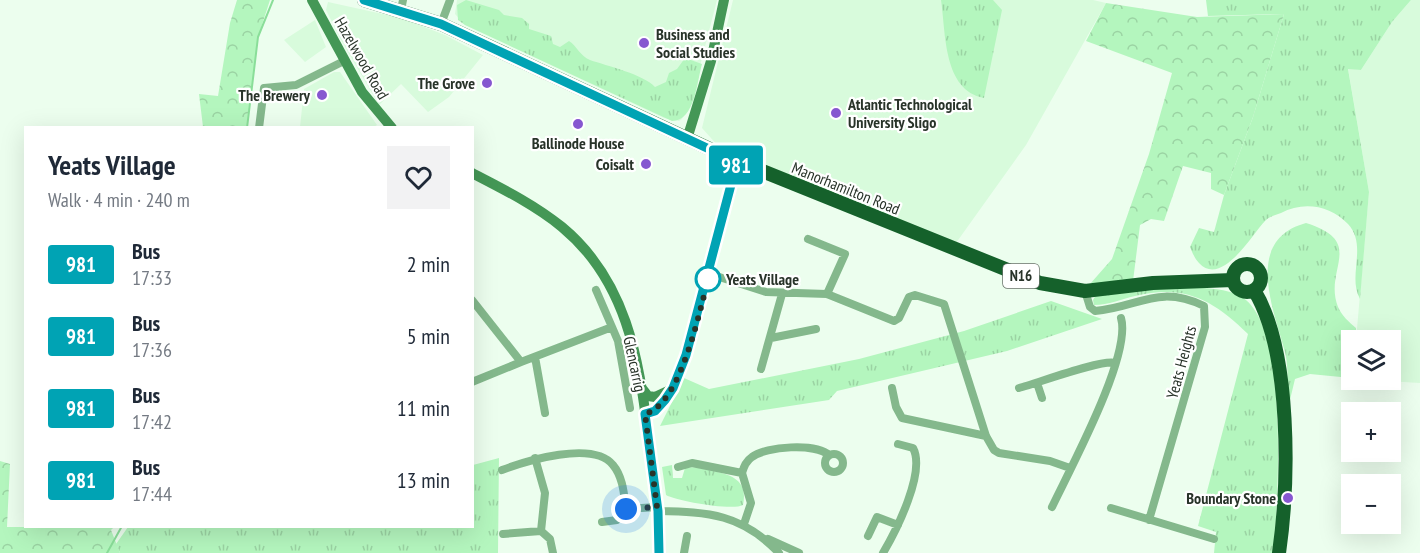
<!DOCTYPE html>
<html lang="en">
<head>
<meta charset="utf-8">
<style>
	:root { --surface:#fff; --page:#f2f2f3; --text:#1f2937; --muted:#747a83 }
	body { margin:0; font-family:"PT Sans Narrow",sans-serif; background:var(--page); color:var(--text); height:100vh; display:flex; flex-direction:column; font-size:22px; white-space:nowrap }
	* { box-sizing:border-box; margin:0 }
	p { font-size:20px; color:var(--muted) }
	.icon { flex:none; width:33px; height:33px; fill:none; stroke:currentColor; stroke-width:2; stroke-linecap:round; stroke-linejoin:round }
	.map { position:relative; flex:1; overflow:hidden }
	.drawer { position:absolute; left:24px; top:126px; width:450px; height:402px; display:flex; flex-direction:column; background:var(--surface); border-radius:0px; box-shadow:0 6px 24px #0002 }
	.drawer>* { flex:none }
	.badge { padding:0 12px; border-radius:4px; font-size:21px; line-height:39px }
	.fabs { position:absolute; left:1341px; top:330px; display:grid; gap:12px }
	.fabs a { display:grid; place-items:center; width:60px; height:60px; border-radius:0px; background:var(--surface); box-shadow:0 6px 24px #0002; font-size:30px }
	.you { position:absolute; width:30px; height:30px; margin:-15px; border:4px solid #fff; border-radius:50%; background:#1a73e8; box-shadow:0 0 0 9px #1a73e833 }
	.map>.badge { position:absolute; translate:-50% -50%; box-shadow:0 0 0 3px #fff }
	.round { display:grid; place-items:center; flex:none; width:63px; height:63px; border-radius:0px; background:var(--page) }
	.summary { display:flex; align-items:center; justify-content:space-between; height:102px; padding:0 24px }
	h1 { font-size:28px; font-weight:700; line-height:45px }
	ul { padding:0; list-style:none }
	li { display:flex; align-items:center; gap:18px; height:72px; padding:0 24px }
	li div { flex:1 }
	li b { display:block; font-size:22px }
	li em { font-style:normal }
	li .badge { min-width:66px; font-weight:700; text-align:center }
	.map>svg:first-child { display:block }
</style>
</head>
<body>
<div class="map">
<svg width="1420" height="553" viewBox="0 0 1420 553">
	<defs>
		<pattern id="grass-tufts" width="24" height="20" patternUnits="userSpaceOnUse" patternTransform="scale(1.5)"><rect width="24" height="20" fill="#b4f6be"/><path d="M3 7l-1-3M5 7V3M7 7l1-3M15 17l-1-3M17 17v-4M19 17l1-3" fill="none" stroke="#9bd3a3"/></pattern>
		<pattern id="forest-crowns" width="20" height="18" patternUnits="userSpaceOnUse" patternTransform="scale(1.5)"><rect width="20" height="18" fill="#b4f6be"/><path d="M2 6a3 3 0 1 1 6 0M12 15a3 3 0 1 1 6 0" fill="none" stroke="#9bd3a3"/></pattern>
	</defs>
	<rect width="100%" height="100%" fill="#ecfeee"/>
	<!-- built -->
	<path fill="#d8fbdc" d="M457 0H717L699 70 682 119 679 121 664 118 465 25 455 14Z
		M733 0H1093L1106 3 1026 145 956 243 719 147 702 128Z
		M1411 0H1420V383L1370 380H1390V340H1356L1369 192 1348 68 1361 70 1392 22Z
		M328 2 401 18 445 35 483 55 449 97 428 112 401 84 379 105 341 40 326 10Z
		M315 20 326 47 305 62 284 40Z
		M334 72H340L377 125 372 128 300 127 304 89Z"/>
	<!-- grass -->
	<path fill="url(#grass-tufts)" d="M466 0 499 10 504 15 522 18 529 24V29L551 36 553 44 560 47 569 41C577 46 580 56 590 60 607 66 643 74 655 87L666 82 669 73 677 69 685 58 702 64C697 81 695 121 672 121L465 25 458 20 457 5Z
		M941 0H993L1002 10 984 98C943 90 946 34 941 0Z
		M1206 0H1411L1392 22 1361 70 1348 69 1369 192 1360 299C1347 276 1368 246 1348 224 1330 205 1303 201 1281 213 1275 215 1269 217 1265 221 1253 233 1222 288 1199 263 1195 259 1192 252 1190 247L1199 228 1214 232 1224 195 1253 117 1284 14 1208 16Z
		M1306 223C1367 242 1323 269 1338 307 1342 316 1349 322 1356 328V340H1352L1351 378 1310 374 1295 379 1288 408C1287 390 1289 369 1285 352 1274 310 1243 240 1306 223Z
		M1154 288C1180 289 1217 284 1240 296 1291 322 1277 503 1274 553H1214L1216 532 1198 526 1248 334C1213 300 1185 284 1135 296 1121 299 1109 305 1094 305L1093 300 1096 295Z
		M1051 301 1102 319 1007 351 837 391 829 400 660 426 684 378 709 389 859 359 964 331Z
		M499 458 498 553H120L116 544 128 527 472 526 473 465Z
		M672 465 673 478H682L685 468C694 466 703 469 713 471 733 475 748 481 743 505 733 511 676 501 666 495L662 467Z"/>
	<!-- forest -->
	<path fill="url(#forest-crowns)" d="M237 0H270L258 37 247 127H203L199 94 218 96 230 23Z
		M1106 3 1197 17 1284 14 1253 117 1224 195 1211 189V173L1183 166 1164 221 1151 219 1140 225 1133 281 1090 284 1112 259 1149 154 1172 73 1086 41Z
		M0 461 10 464 7 527H114L111 530 120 553H0Z"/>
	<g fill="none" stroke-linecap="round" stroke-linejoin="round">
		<!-- stream -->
		<path stroke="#8ade99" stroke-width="2" d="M247 128 258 37 273 0
			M107 553 122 526"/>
		<!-- street -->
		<path stroke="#84b88c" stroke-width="8" d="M401 10 403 0
			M441 24 450 0
			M259 128 264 88 296 85 344 61
			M808 239 845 254 827 294
			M710 274 766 292 827 294 894 321 899 318 909 297 915 295 944 304 986 436 994 450 999 453 1050 461 1070 468
			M1085 291 1090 307 1095 311C1139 307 1158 284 1204 306L1205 327 1149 520
			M472 300 521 362 612 327 596 290
			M612 327 618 341 630 408
			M771 338 816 329
			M535 357 545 413
			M761 369 782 294
			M472 382 521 362
			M1037 383 1042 398
			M892 388 896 407 902 418 986 436
			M1019 388C1038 383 1102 359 1115 363
			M825 463a9 9 0 1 1 18 0a9 9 0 1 1-18 0Z
			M678 467 692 463 742 473 751 503 744 524
			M502 470C526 461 593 440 613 465 623 477 624 494 626 509L657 507
			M742 473C744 466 746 461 752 457 766 446 816 443 829 455
			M1052 507C1070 469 1132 355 1121 318
			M1111 508 1214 539
			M658 511C709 512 742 514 779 553
			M602 522 617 520 626 509
			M541 531 550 539 553 553
			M503 534 541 531 545 493 535 458
			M868 536 877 517 898 525
			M768 539 799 553
			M684 553 687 536
			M883 553C896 531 926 472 913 448L898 444"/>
		<!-- secondary -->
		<path stroke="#449756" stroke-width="10" d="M312 0 362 92 392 128
			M687 139 711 61 724 0
			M472 173C503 189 535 205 562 227 626 280 639 358 648 435 653 474 661 514 659 553
			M641 387 648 396 655 397 670 390
			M645 414 655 411 665 400 673 388 686 355 737 162"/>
		<!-- highway -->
		<path stroke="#15612b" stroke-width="14" d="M364 0 441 24 725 156 1040 283 1085 291 1153 283 1233 280
			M1233 278a14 14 0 1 1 28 0a14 14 0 1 1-28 0Z
			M1254 290C1292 352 1289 483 1279 553"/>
	</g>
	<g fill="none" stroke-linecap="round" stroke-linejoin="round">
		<defs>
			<path id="line" d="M364 0 441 24 737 162 686 355 673 388 665 400 655 411 645 414 658 511 659 553"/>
		</defs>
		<!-- line casing -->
		<use href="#line" stroke="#fff" stroke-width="14"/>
		<!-- line -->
		<use href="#line" stroke="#00a3b4" stroke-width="9"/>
		<!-- walk -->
		<path stroke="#283329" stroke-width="6" stroke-dasharray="0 10.8" d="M626 509 657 507 645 414C682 404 700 307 710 273L708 279"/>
	</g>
	<!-- markers -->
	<g fill="#8657d0" stroke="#fff" stroke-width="2">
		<circle cx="644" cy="43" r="6"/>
		<circle cx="487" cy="83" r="6"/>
		<circle cx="322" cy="95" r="6"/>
		<circle cx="836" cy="113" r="6"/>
		<circle cx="578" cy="124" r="6"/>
		<circle cx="646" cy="164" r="6"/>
		<circle cx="1288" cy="498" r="6"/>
	</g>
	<circle fill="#fff" stroke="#00a3b4" stroke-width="3" cx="708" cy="279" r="12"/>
	<g text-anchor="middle" stroke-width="4.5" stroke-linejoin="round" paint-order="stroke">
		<!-- shield labels -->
		<rect fill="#fff" stroke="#687069" stroke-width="1.5" x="1003" y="264" width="36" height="24" rx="4.5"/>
		<g font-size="15" font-weight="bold" fill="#283329">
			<text x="1021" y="281">N16</text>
		</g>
		<!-- poi labels -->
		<g font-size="16" font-weight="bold" fill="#283329" stroke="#fff" text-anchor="end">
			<text x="656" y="40" text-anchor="start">Business and<tspan x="656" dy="18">Social Studies</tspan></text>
			<text x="475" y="89">The Grove</text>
			<text x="310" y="101">The Brewery</text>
			<text x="848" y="110" text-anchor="start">Atlantic Technological<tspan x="848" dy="18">University Sligo</tspan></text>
			<text x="578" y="149" text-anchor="middle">Ballinode House</text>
			<text x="634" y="170">Coisalt</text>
			<text x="1276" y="504">Boundary Stone</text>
		</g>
		<!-- street labels -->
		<g font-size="16" fill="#283329" stroke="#fff">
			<text transform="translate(362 58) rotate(60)" y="6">Hazelwood Road</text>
			<text transform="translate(846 188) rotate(22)" y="6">Manorhamilton Road</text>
			<text transform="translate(1181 362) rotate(-75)" y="6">Yeats Heights</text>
			<text transform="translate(635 364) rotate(78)" y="6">Glencarrig</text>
		</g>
		<!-- stop labels -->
		<g font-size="16" font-weight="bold" fill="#283329" stroke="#fff" text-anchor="start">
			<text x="726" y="285">Yeats Village</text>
		</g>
	</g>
</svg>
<div class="fabs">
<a><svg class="icon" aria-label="layers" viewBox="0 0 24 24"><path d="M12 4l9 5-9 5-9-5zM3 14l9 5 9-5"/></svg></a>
<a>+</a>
<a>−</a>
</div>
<div class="you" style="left:626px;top:509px"></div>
<b class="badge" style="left:736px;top:165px;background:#00a3b4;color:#fff">981</b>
<section class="drawer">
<div class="summary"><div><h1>Yeats Village</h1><p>Walk · 4 min · 240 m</p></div><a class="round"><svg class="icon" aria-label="heart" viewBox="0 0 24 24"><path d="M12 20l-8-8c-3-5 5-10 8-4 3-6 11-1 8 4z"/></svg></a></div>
<ul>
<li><span class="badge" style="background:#00a3b4;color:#fff">981</span><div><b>Bus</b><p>17:33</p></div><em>2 min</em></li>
<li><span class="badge" style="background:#00a3b4;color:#fff">981</span><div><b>Bus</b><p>17:36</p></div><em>5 min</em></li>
<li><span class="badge" style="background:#00a3b4;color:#fff">981</span><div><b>Bus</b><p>17:42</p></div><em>11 min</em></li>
<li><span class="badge" style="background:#00a3b4;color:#fff">981</span><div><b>Bus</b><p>17:44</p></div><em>13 min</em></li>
</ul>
</section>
</div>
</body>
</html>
